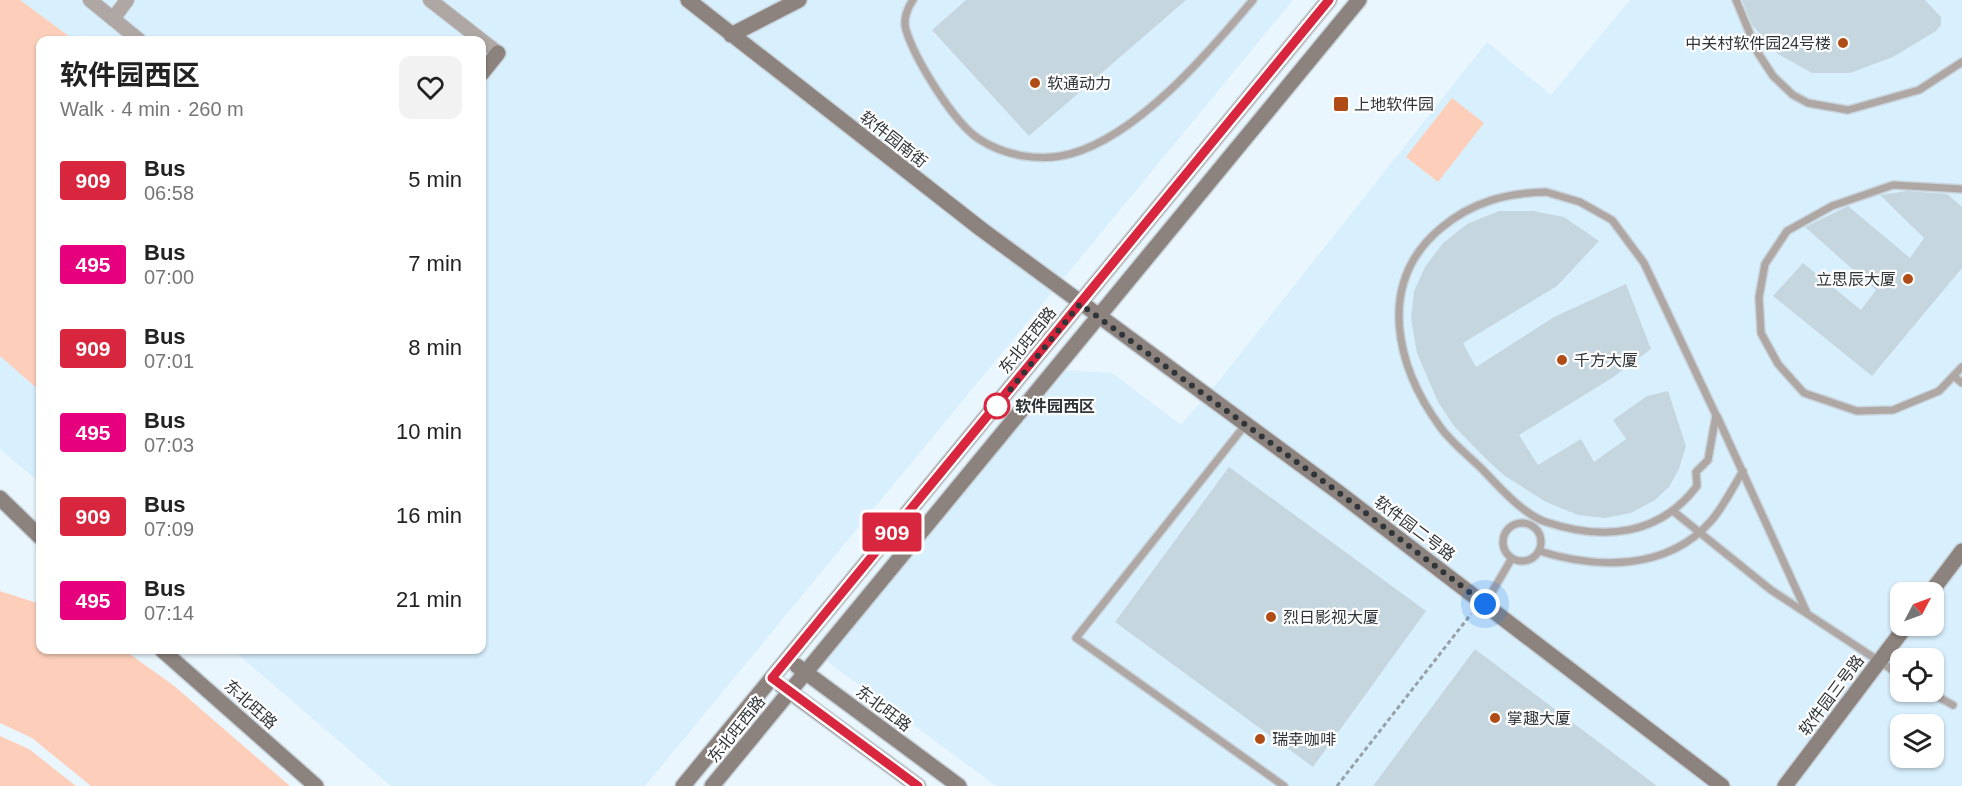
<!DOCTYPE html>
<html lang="en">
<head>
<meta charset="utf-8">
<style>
	:root { --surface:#fff; --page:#f2f2f2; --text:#222; --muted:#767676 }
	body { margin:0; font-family:Arial,"Noto Sans SC",sans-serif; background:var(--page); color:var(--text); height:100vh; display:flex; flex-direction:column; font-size:22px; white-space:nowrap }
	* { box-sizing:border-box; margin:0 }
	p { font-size:20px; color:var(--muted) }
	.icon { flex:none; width:33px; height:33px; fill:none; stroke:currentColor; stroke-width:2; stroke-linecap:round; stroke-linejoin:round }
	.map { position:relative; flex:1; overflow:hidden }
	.sheet { position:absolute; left:36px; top:36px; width:450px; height:618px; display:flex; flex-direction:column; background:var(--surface); border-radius:12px; box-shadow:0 2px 4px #0004 }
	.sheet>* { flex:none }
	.badge { padding:0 12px; border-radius:4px; font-size:21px; line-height:39px }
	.needle { width:39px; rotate:49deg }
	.fabs { position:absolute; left:1890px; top:582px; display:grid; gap:12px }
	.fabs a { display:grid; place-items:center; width:54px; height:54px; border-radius:12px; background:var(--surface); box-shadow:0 2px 4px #0004; font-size:30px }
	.you { position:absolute; width:30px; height:30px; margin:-15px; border:4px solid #fff; border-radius:50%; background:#1a73e8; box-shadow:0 0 0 9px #1a73e833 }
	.map>.badge { position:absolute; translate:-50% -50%; box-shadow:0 0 0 3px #fff }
	.round { display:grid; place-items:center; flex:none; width:63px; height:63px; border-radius:12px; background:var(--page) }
	.head { display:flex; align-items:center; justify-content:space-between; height:102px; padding:0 24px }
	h1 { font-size:28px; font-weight:700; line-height:45px }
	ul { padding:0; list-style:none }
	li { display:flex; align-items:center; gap:18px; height:84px; padding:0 24px }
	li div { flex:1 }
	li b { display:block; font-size:22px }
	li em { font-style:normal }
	li .badge { min-width:66px; font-weight:700; text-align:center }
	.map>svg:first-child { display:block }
</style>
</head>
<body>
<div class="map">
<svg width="1962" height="786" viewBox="0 0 1962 786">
	<rect width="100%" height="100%" fill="#e9f6fe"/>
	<!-- built -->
	<path fill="#d8effd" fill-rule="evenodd" d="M0 0H1293L645 786H391L233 650H482V40H40V483L0 449Z
		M1630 0H1962V786H996L824 659 1063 370 1112 373 1181 425 1218 382 1487 42 1551 95ZM1900 592H1934V626H1900ZM1900 658H1934V692H1900ZM1900 724H1934V758H1900Z"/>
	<!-- green -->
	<path fill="#fdcfba" d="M0 0H20L74 40H40V391L0 356Z
		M1452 98 1484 123 1438 182 1406 157Z
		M0 591 40 604V650H124L173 685 290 786H91L32 738 0 723Z
		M0 736 29 749 76 786H0Z"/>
	<!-- building -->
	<path fill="#c6d6df" d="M966 0H1186L1029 136 932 30Z
		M1742 0H1925L1941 17V25L1936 31 1893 57 1850 73H1812L1778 54 1752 25Z
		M1907 191 1947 194 1962 207V268L1872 376 1773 296 1803 263 1861 310 1876 290 1805 227 1848 206 1910 258 1924 238 1880 195Z
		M1499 211H1533L1564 217 1599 241 1557 286 1463 343 1476 367 1554 317 1626 284 1651 349 1612 378 1519 435 1538 465 1581 439 1594 462 1626 439 1613 420 1647 396 1668 391 1686 446 1679 469 1669 487 1655 500 1631 513 1605 518 1578 515 1546 502 1505 476 1488 461 1454 426 1438 402 1417 353 1411 318 1414 291 1425 267 1443 243 1467 224Z
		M1229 467 1426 611 1313 767 1115 622Z
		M1475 649 1657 786H1373Z"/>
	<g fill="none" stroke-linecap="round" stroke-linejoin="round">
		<defs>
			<path id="lane" d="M913 0C907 8 903 20 906 30 915 59 953 122 979 139 1005 156 1040 162 1070 154 1138 136 1209 52 1253 0
				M1736 0 1758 53 1773 76 1793 95 1808 103 1848 110 1919 90 1962 62
				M1962 189 1893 185 1832 206 1787 231 1765 264 1759 297 1761 333 1778 364 1804 393 1857 411 1893 410 1939 391 1962 367
				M1546 192 1580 202 1612 220 1644 263 1716 415 1708 460 1696 472 1697 486C1659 536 1603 541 1546 522 1524 515 1498 486 1483 470 1469 456 1452 443 1441 428 1396 367 1375 283 1441 228 1472 202 1506 193 1546 192Z
				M1956 378 1962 383
				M1717 416 1807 613
				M1246 424 1076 638 1284 786
				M1673 511 1771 590 1900 675
				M1503 542a19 19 0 1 1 38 0a19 19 0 1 1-38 0Z
				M1539 551C1597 569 1667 571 1711 521 1724 506 1733 487 1743 471
				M1485 604 1512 558
				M1929 692 1953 705"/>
			<path id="street" d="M90 0 139 40
				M430 0 498 53
				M113 19 127 0"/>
			<path id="secondary" d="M688 0 981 229 1338 492 1722 786
				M731 35 799 0
				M482 73 498 53
				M0 498 40 537
				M1931 592 1962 551
				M162 650 316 786
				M797 666 959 786
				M782 686 918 786
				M683 786 1329 0
				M712 786 1359 0
				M1785 786 1906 626"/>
		</defs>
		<!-- lane casing -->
		<use href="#lane" stroke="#c8d3db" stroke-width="10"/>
		<!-- street casing -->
		<use href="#street" stroke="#c8d3db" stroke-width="16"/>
		<!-- secondary casing -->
		<use href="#secondary" stroke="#c8d3db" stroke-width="18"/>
		<!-- path -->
		<path stroke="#97a1a7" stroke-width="3" stroke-dasharray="4.5 3" stroke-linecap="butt" d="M1337 786 1471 614"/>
		<!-- lane -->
		<use href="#lane" stroke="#afa7a4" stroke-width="7"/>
		<!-- street -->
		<use href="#street" stroke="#afa7a4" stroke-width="14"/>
		<!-- secondary -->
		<use href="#secondary" stroke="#8d837e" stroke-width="15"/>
	</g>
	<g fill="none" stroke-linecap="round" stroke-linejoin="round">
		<defs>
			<path id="line" d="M918 786 772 678 1329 0"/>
		</defs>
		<!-- line casing -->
		<use href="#line" stroke="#fff" stroke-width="14"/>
		<!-- line -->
		<use href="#line" stroke="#d7263d" stroke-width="9"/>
		<!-- walk -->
		<path stroke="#2f3539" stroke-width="6" stroke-dasharray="0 10.8" d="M997 406 1080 304 1338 492 1485 604"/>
	</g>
	<!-- markers -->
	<g fill="#b04d16" stroke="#fff" stroke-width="2">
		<circle cx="1843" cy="43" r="6"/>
		<circle cx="1035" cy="83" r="6"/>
		<rect x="1333" y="96" width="16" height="16" rx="3"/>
		<circle cx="1908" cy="279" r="6"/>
		<circle cx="1562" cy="360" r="6"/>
		<circle cx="1271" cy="617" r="6"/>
		<circle cx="1495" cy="718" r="6"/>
		<circle cx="1260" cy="739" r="6"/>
	</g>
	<circle fill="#fff" stroke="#d7263d" stroke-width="3" cx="997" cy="406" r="12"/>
	<g text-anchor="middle" stroke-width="4.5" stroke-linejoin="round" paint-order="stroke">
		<!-- poi labels -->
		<g font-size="16" fill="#2f3539" stroke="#fff" text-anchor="start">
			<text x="1831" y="49" text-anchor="end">中关村软件园24号楼</text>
			<text x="1047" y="89">软通动力</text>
			<text x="1354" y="110">上地软件园</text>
			<text x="1896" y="285" text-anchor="end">立思辰大厦</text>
			<text x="1574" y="366">千方大厦</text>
			<text x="1283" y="623">烈日影视大厦</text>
			<text x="1507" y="724">掌趣大厦</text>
			<text x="1272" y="745">瑞幸咖啡</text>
		</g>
		<!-- street labels -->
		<g font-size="16" fill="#2f3539" stroke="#fff">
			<text transform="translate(894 139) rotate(38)" y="6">软件园南街</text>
			<text transform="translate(1027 340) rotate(-51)" y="6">东北旺西路</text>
			<text transform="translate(1415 528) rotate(37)" y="6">软件园二号路</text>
			<text transform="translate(1831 695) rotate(-53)" y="6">软件园三号路</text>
			<text transform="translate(251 704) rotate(42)" y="6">东北旺路</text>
			<text transform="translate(884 708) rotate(37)" y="6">东北旺路</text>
			<text transform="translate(736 729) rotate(-51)" y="6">东北旺西路</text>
		</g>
		<!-- stop labels -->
		<g font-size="16" font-weight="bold" fill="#2f3539" stroke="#fff" text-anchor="start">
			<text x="1015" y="412">软件园西区</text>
		</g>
	</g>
</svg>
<div class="fabs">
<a><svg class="needle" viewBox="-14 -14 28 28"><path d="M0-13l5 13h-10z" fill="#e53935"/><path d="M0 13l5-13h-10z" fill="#767676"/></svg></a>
<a><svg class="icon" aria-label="locate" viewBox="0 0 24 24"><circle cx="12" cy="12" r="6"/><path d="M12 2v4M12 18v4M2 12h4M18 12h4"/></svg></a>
<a><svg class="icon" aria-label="layers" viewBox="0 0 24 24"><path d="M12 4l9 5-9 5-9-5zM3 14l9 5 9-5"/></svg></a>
</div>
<div class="you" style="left:1485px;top:604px"></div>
<b class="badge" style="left:892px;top:532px;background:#d7263d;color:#fff">909</b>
<section class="sheet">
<div class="head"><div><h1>软件园西区</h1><p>Walk · 4 min · 260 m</p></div><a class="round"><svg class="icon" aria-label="heart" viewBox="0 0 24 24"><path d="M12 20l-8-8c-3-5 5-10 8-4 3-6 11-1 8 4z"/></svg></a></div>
<ul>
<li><span class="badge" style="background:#d7263d;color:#fff">909</span><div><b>Bus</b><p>06:58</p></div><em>5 min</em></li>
<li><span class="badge" style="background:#e6007e;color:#fff">495</span><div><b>Bus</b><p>07:00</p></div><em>7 min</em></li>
<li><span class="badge" style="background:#d7263d;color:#fff">909</span><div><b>Bus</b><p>07:01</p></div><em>8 min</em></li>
<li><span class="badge" style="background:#e6007e;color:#fff">495</span><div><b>Bus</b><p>07:03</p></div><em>10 min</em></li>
<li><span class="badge" style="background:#d7263d;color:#fff">909</span><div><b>Bus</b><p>07:09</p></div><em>16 min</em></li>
<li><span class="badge" style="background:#e6007e;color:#fff">495</span><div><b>Bus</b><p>07:14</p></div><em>21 min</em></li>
</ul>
</section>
</div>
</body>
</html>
